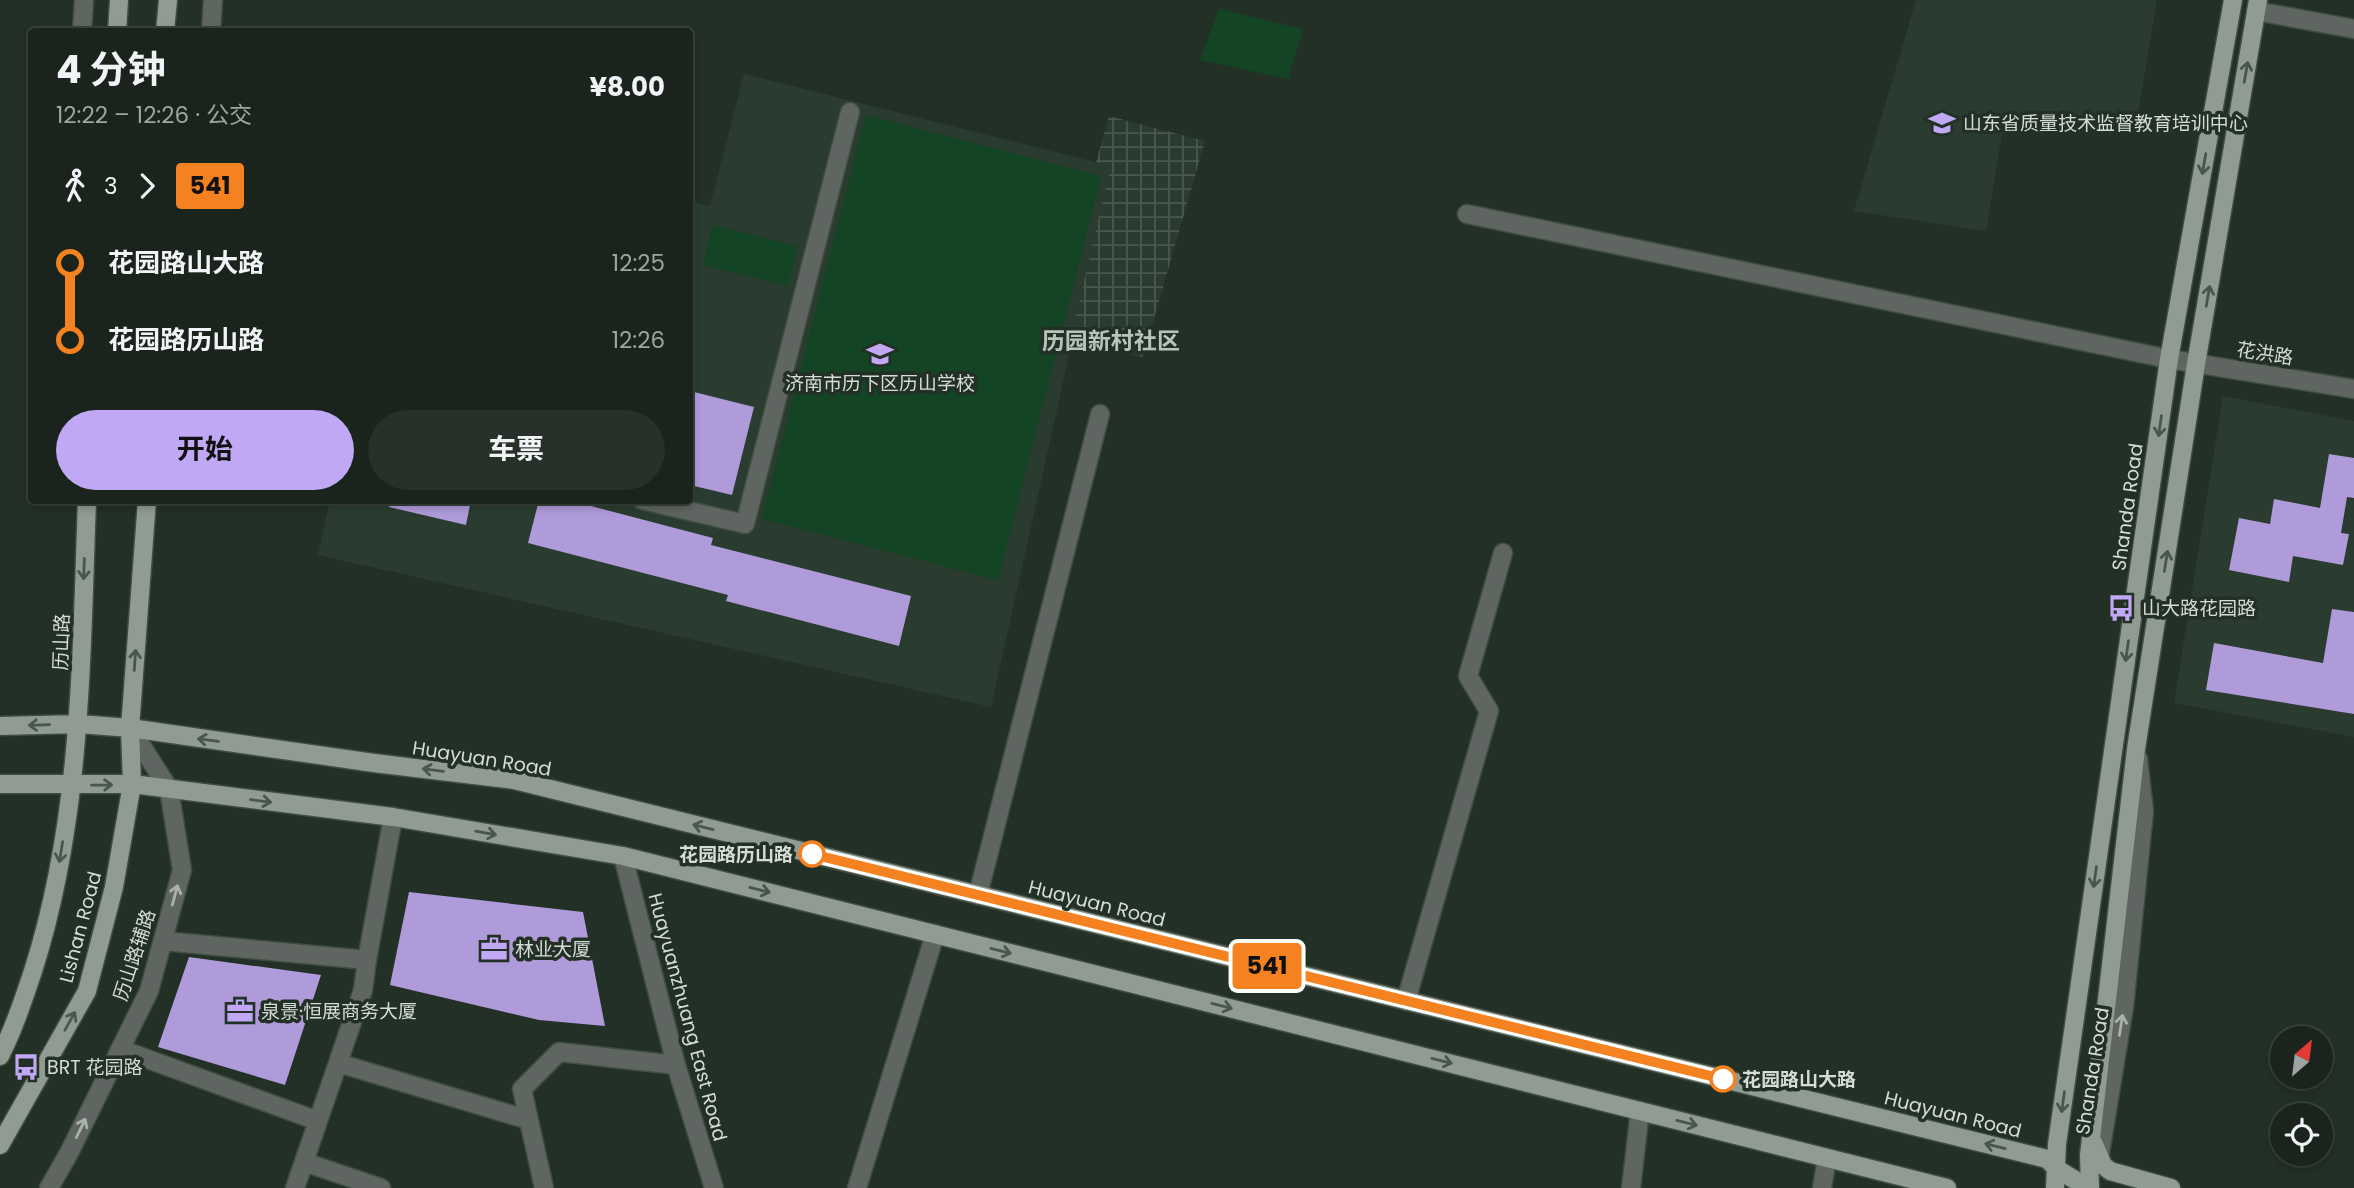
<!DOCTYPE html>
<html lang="zh">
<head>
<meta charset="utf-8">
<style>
	:root { --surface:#1a241c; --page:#273029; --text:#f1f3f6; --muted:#9fa4a3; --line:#38413b; --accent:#c0a8f4 }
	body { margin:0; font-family:Poppins,"Noto Sans SC",sans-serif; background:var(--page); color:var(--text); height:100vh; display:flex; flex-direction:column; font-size:26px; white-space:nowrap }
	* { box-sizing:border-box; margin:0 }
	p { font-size:23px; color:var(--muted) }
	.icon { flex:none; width:38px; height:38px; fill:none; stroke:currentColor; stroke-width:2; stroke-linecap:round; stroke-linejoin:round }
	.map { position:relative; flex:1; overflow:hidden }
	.drawer { position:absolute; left:28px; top:28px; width:665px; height:476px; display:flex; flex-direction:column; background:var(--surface); border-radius:7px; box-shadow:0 4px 10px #0003,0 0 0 2px var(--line) }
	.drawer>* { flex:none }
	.badge { padding:0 14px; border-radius:5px; font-size:24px; line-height:46px }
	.needle { width:46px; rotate:28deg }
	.tools { position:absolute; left:2270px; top:1026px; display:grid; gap:14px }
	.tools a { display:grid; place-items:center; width:63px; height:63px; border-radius:50%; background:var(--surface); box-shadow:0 4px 10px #0003,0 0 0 2px var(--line); font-size:35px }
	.map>.badge { position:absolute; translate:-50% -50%; box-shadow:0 0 0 4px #fff }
	.legs { display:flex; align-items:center; gap:10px; height:77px; padding:0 28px; font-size:23px }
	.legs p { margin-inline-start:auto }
	.overview { display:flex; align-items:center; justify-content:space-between; height:119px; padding:0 28px }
	h1 { font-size:38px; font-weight:700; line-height:52px }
	.cta { display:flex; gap:14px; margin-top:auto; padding:14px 28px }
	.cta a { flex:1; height:80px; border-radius:42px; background:var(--accent); color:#111; font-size:28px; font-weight:700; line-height:80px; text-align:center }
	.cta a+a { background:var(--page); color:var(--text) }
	ul { padding:0 28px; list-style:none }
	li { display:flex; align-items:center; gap:24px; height:77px; font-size:26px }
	li i { display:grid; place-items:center; width:10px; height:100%; margin:0 9px; background:currentColor }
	li i::after { content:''; width:18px; height:18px; margin:-9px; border:5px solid; border-radius:50%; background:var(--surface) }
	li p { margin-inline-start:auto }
	li:first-child i { background:linear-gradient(#0000 50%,currentColor 0) }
	li:last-child i { background:linear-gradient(currentColor 50%,#0000 0) }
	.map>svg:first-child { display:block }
</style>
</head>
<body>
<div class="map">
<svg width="2354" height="1188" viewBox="0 0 2354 1188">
	<defs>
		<pattern id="industrial-grid" width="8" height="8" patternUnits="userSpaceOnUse" patternTransform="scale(1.75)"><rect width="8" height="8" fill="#2a3c2f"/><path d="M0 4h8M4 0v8" fill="none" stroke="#48584c"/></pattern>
	</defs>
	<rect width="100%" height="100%" fill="#233026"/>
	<!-- built -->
	<path fill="#2a3c2f" d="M1916 0H2157L2135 132 2005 115 1986 231 1854 211Z
		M744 74 1111 166 991 707 318 555 330 501 690 500V201L710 206Z
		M2223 396 2354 421V737L2174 703Z"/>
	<!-- industrial -->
	<path fill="url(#industrial-grid)" d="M1109 116 1205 141 1143 357 1070 342 1111 166 1096 162Z"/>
	<!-- green -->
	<path fill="#134424" d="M1219 9 1303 29 1288 79 1200 60Z
		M866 115 1101 176 998 580 762 519Z
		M713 225 797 246 788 286 703 265Z"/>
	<!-- building -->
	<path fill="#af9bda" d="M690 391 754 407 732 495 690 485Z
		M2329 454 2354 458V498L2347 497 2341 533 2349 534 2343 565 2293 556 2289 582 2229 570 2239 518 2270 524 2274 499 2320 508Z
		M390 500H471L466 525 389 507Z
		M539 500H568L713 538 711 545 911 596 899 646 726 601 728 595 528 543Z
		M2332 609 2354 612V714L2206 690 2214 643 2323 663Z
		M409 892 583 912 605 1026 539 1020 390 985Z
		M189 957 321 975 285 1085 158 1047Z"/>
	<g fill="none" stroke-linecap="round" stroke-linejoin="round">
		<defs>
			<path id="minor" d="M2256 11 2354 29
				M82 32 84 0
				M211 32 213 0
				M1467 214 2169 359 2354 389
				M642 500 745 524 850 112
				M623 856 676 1065 714 1188
				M978 895 1100 414
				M163 941 367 960
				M1406 1001 1489 711 1468 676 1503 553
				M120 1049 318 1121
				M338 1063 529 1120
				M304 1162 381 1188
				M2098 1165 2124 1007 2144 811 2138 759
				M49 1188 69 1153 149 991 182 870 169 789 130 728
				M295 1188 363 990 367 960 393 817
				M544 1188 522 1089 559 1052 676 1065
				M857 1188 935 934
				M1631 1188 1640 1111
				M1822 1188 1827 1158"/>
			<path id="major" d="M117 32 119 0
				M165 32 168 0
				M0 726 79 724 130 728 374 763 514 780 2047 1159 2057 1169 2088 1188
				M0 784H132L393 817 623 856 1947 1188
				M0 1056C14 1028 23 1001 33 971 82 818 81 659 87 500
				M2093 1142 2103 1165 2110 1171 2171 1188
				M0 1145 87 991 114 887 132 784 130 728 147 500
				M2055 1188 2057 1144 2169 359 2233 0
				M2090 1188 2089 1155 2136 749 2196 364 2258 0"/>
		</defs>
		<!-- minor casing -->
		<use href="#minor" stroke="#3f4c42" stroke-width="21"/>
		<!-- major casing -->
		<use href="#major" stroke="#3f4c42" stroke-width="21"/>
		<!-- minor -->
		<use href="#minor" stroke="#5f6560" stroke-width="18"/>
		<!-- major -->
		<use href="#major" stroke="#909c92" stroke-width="18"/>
	</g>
	<!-- one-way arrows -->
	<defs><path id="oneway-shaft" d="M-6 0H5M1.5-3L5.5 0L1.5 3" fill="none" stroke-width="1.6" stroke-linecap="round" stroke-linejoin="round" transform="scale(1.75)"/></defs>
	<g stroke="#49564c">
		<use href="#oneway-shaft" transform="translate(2246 72) rotate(-80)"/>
		<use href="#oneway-shaft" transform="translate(2204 164) rotate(100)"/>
		<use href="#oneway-shaft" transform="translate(2208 296) rotate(-80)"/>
		<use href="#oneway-shaft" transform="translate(2160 426) rotate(98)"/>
		<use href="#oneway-shaft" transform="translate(2166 561) rotate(-81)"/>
		<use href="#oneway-shaft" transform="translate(84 569) rotate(92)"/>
		<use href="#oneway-shaft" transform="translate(2127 651) rotate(98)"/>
		<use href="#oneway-shaft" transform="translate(135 660) rotate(-86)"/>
		<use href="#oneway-shaft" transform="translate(39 725) rotate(178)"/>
		<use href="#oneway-shaft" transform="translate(208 740) rotate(-172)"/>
		<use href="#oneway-shaft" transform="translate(433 770) rotate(-173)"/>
		<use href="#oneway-shaft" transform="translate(102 785) rotate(-1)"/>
		<use href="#oneway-shaft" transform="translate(261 801) rotate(7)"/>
		<use href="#oneway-shaft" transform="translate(703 827) rotate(-166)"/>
		<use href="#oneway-shaft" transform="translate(486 833) rotate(10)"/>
		<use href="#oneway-shaft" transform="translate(61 852) rotate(99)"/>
		<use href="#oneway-shaft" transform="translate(2095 877) rotate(98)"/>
		<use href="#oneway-shaft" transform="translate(760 890) rotate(14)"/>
		<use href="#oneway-shaft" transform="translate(1001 951) rotate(14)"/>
		<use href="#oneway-shaft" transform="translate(1222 1006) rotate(14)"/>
		<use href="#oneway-shaft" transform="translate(70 1021) rotate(-61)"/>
		<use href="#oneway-shaft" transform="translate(1442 1061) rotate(14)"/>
		<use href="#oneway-shaft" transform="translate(2063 1102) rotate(98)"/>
		<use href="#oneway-shaft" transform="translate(1687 1123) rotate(14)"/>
		<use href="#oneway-shaft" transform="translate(1995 1146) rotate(-166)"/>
	</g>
	<g stroke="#abb2ad">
		<use href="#oneway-shaft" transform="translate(175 895) rotate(-75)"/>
		<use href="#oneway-shaft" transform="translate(2121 1025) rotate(-81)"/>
		<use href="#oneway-shaft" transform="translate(81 1128) rotate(-64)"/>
	</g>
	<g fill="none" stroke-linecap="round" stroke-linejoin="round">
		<defs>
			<path id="line-1" d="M812 854 1723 1079"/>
		</defs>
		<!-- line-1 casing -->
		<use href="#line-1" stroke="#fff" stroke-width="16"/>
		<!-- line-1 -->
		<use href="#line-1" stroke="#f58220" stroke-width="10"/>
	</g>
	<!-- icons -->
	<defs>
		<symbol id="school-bare" viewBox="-9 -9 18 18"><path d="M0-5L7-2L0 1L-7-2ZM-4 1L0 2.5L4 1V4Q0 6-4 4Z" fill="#c0a8f4" stroke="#233026" stroke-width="2.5" paint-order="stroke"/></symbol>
		<symbol id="bus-bare" viewBox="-9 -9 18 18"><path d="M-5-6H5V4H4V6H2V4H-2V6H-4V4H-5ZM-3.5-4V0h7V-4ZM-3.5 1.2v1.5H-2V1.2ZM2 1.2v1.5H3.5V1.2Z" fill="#c0a8f4" stroke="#233026" stroke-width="2.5" paint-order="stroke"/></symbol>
		<symbol id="office-bare" viewBox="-9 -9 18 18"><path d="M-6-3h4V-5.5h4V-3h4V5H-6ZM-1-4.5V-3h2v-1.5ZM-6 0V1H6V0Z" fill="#c0a8f4" stroke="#233026" stroke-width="2.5" paint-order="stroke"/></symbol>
	</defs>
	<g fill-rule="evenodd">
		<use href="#school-bare" x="1923" y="104" width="38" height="38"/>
		<use href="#school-bare" x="861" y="335" width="38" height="38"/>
		<use href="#bus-bare" x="2102" y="589" width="38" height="38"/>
		<use href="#office-bare" x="475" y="930" width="38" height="38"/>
		<use href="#office-bare" x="221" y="992" width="38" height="38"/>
		<use href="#bus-bare" x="7" y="1048" width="38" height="38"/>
	</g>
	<!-- markers -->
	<g fill="#fff" stroke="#f58220" stroke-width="3.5">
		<circle cx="812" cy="854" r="12"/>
		<circle cx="1723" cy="1079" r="12"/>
	</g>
	<g text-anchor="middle" stroke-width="7" stroke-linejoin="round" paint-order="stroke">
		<!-- poi labels -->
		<g font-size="19" fill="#d4dcd6" stroke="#233026" text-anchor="start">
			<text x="1963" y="130">山东省质量技术监督教育培训中心</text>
			<text x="880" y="390" text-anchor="middle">济南市历下区历山学校</text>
			<text x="2142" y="615">山大路花园路</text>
			<text x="515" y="956">林业大厦</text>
			<text x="261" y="1018">泉景·恒展商务大厦</text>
			<text x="47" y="1074">BRT 花园路</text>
		</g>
		<!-- street labels -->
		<g font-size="19" fill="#d4dcd6" stroke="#233026">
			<text transform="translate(2265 353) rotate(9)" y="7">花洪路</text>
			<text transform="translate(2127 507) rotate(-82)" y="7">Shanda Road</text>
			<text transform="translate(61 642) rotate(-88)" y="7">历山路</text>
			<text transform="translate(482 758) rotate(9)" y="7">Huayuan Road</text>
			<text transform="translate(1097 903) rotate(14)" y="7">Huayuan Road</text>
			<text transform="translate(80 927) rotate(-75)" y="7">Lishan Road</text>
			<text transform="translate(134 955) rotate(-72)" y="7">历山路辅路</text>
			<text transform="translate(688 1017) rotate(75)" y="7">Huayuanzhuang East Road</text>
			<text transform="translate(2092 1071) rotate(-81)" y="7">Shanda Road</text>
			<text transform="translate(1953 1114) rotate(14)" y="7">Huayuan Road</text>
		</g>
		<!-- stop labels -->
		<g font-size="19" font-weight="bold" fill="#d4dcd6" stroke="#233026" text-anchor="end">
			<text x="793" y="861">花园路历山路</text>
			<text x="1742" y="1086" text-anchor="start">花园路山大路</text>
		</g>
		<!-- quarter labels -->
		<g font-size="23" font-weight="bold" fill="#b5c5b9" stroke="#233026">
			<text x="1111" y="349">历园新村社区</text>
		</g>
	</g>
</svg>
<div class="tools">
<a><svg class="needle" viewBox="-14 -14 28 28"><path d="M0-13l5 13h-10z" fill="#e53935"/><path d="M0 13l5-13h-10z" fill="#9fa4a3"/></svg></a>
<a><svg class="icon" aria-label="locate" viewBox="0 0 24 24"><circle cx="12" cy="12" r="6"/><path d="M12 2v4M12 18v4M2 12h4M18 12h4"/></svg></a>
</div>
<b class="badge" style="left:1267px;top:966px;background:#f58220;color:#111">541</b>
<section class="drawer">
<div class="overview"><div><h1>4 分钟</h1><p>12:22 – 12:26 · 公交</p></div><b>¥8.00</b></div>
<div class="legs"><svg class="icon" aria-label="walk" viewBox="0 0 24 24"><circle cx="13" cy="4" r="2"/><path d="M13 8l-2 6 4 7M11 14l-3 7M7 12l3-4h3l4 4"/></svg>3<svg class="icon" aria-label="forward" viewBox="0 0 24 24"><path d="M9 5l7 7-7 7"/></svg><b class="badge" style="background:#f58220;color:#111">541</b></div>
<ul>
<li><i style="color:#f58220"></i><b>花园路山大路</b><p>12:25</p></li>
<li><i style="color:#f58220"></i><b>花园路历山路</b><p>12:26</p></li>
</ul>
<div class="cta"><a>开始</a><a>车票</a></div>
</section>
</div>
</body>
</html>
